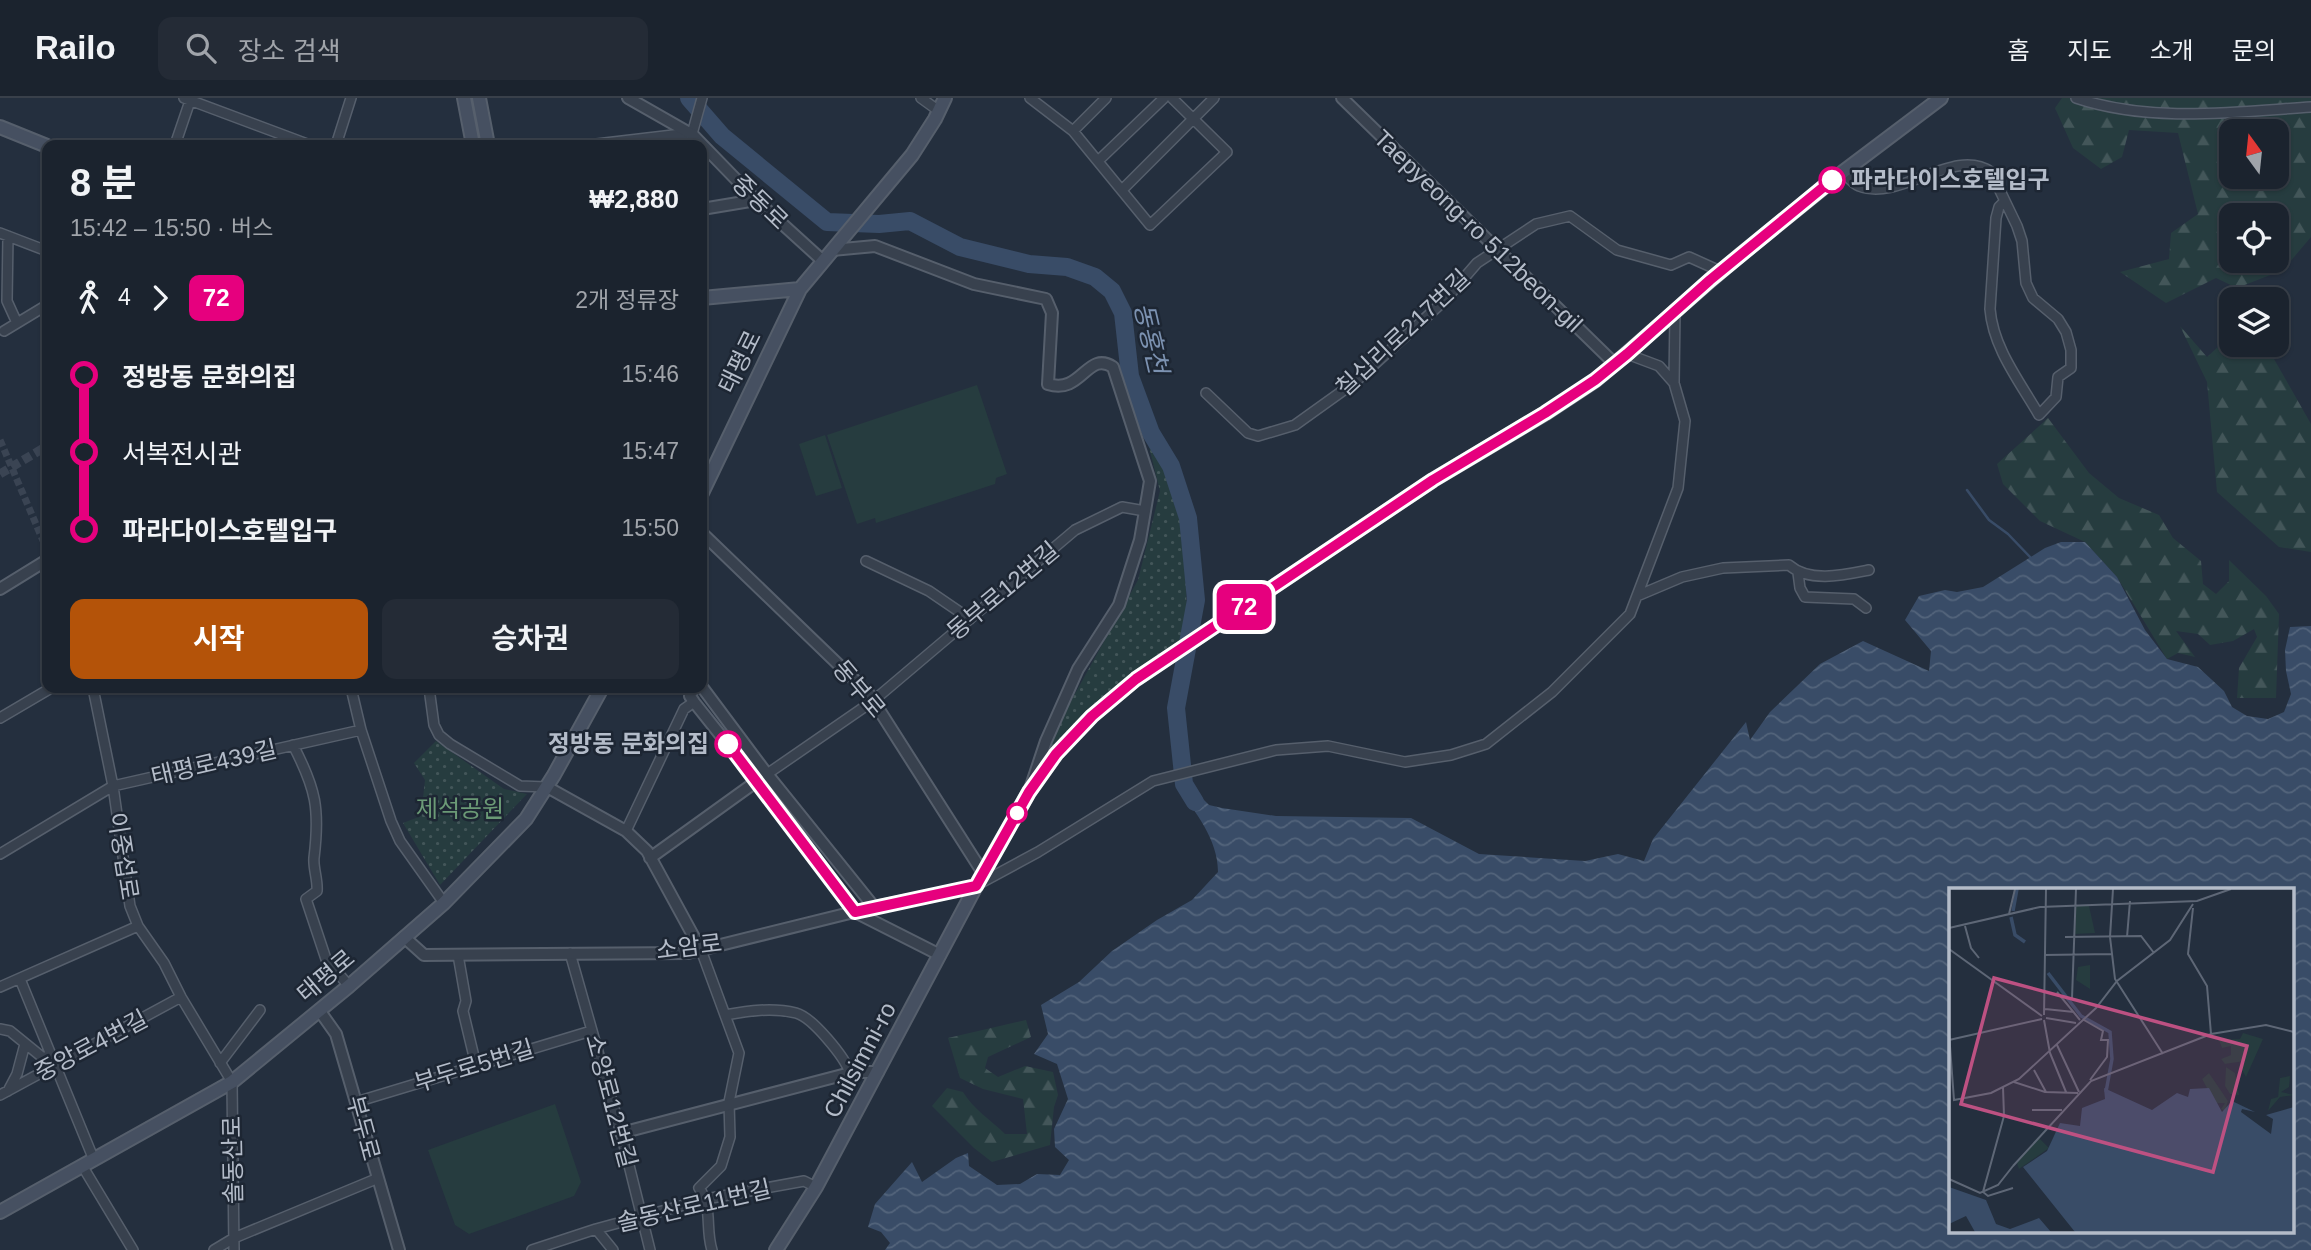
<!DOCTYPE html>
<html lang="ko">
<head>
<meta charset="utf-8">
<style>
	:root { --surface:#1b232e; --page:#242b36; --text:#f1f3f6; --muted:#a0a4aa; --line:#39404a; --accent:#b45309 }
	body { margin:0; font-family:Arial,"Noto Sans KR",sans-serif; background:var(--page); color:var(--text); height:100vh; display:flex; flex-direction:column; font-size:26px; white-space:nowrap }
	* { box-sizing:border-box; margin:0 }
	p { font-size:23px; color:var(--muted) }
	.icon { flex:none; width:38px; height:38px; fill:none; stroke:currentColor; stroke-width:2; stroke-linecap:round; stroke-linejoin:round }
	.map { position:relative; flex:1; overflow:hidden }
	.details { position:absolute; left:42px; top:42px; width:665px; height:553px; display:flex; flex-direction:column; background:var(--surface); border-radius:14px; box-shadow:0 2px 5px #0004,0 0 0 2px var(--line) }
	.details>* { flex:none }
	.badge { padding:0 14px; border-radius:10px; font-size:24px; line-height:46px }
	.needle { width:46px; rotate:345deg }
	.buttons { position:absolute; left:2219px; top:21px; display:grid; gap:14px }
	.buttons a { display:grid; place-items:center; width:70px; height:70px; border-radius:14px; background:var(--surface); box-shadow:0 2px 5px #0004,0 0 0 2px var(--line); font-size:35px }
	.map>.badge { position:absolute; translate:-50% -50%; box-shadow:0 0 0 4px #fff }
	.legs { display:flex; align-items:center; gap:10px; height:77px; padding:0 28px; font-size:23px }
	.legs p { margin-inline-start:auto }
	.headline { display:flex; align-items:center; justify-content:space-between; height:119px; padding:0 28px }
	h1 { font-size:38px; font-weight:700; line-height:52px }
	.action { display:flex; gap:14px; margin-top:auto; padding:14px 28px }
	.action a { flex:1; height:80px; border-radius:14px; background:var(--accent); color:#fff; font-size:28px; font-weight:700; line-height:80px; text-align:center }
	.action a+a { background:var(--page); color:var(--text) }
	ul { padding:0 28px; list-style:none }
	li { display:flex; align-items:center; gap:24px; height:77px; font-size:26px }
	li i { display:grid; place-items:center; width:10px; height:100%; margin:0 9px; background:currentColor }
	li i::after { content:''; width:18px; height:18px; margin:-9px; border:5px solid; border-radius:50%; background:var(--surface) }
	li p { margin-inline-start:auto }
	li:first-child i { background:linear-gradient(#0000 50%,currentColor 0) }
	li:last-child i { background:linear-gradient(currentColor 50%,#0000 0) }
	header { display:flex; align-items:center; gap:42px; box-sizing:border-box; height:98px; padding:0 35px; background:var(--surface); border-bottom:2px solid var(--line) }
	header strong { font-size:33px }
	nav { display:flex; gap:38px; margin-inline-start:auto; font-size:24px }
	.search { width:490px; height:63px; background:var(--page); display:flex; align-items:center; gap:18px; box-sizing:border-box; padding:0 24px; border-radius:14px; color:var(--muted); font-size:26px }
	.map>svg:first-child { display:block }
</style>
</head>
<body>
<header>
<strong>Railo</strong>
<div class="search"><svg class="icon" aria-label="search" viewBox="0 0 24 24"><circle cx="10" cy="10" r="6"/><path d="M15 15l6 6"/></svg>장소 검색</div>
<nav><a>홈</a><a>지도</a><a>소개</a><a>문의</a></nav>
</header>
<div class="map">
<svg width="2311" height="1152" viewBox="0 0 2311 1152">
	<defs>
		<pattern id="forest-firs" width="22" height="20" patternUnits="userSpaceOnUse" patternTransform="scale(1.75)"><rect width="22" height="20" fill="#263c3f"/><path d="M5 1l3.5 6h-7zM16 11l3.5 6h-7z" fill="#435659"/></pattern>
		<pattern id="park-dots" width="8" height="8" patternUnits="userSpaceOnUse" patternTransform="scale(1.75)"><rect width="8" height="8" fill="#263c3f"/><path d="M2 2h.1M6 6h.1" fill="none" stroke="#435659" stroke-width="1.8" stroke-linecap="round"/></pattern>
		<pattern id="water-waves" width="16" height="10" patternUnits="userSpaceOnUse" patternTransform="scale(1.75)"><rect width="16" height="10" fill="#394c67"/><path d="M0 5q4-4 8 0t8 0" fill="none" stroke="#53647b"/></pattern>
	</defs>
	<rect width="100%" height="100%" fill="#242f3e"/>
	<!-- forest -->
	<path fill="url(#forest-firs)" fill-rule="evenodd" d="M2062 0H2311V139L2283 172 2237 190 2216 180 2166 205 2120 174 2169 161 2171 135 2198 116 2178 35 2129 32 2122 59 2101 71 2073 50 2055 10ZM2231 33H2277V79H2231ZM2231 117H2277V163H2231Z
		M2180 228 2207 259 2231 237V247H2260L2270 254 2311 326V454L2279 449 2217 394 2207 284Z
		M2048 320 2089 375 2119 400 2159 417 2173 440 2201 463 2203 486 2216 496 2229 483V462L2266 498 2279 516 2276 600H2237L2239 570 2257 539 2254 531 2233 543 2210 547 2198 536 2176 533 2195 559 2178 555 2167 561 2117 479 2085 444 2040 423 2003 386 1997 366Z
		M1026 922 1031 939 988 959 985 970 998 979 1025 968 1053 974 1058 997 1054 1009 1050 1047 992 1064 974 1050 932 1008 947 990 963 994C973 1011 991 1022 1005 1036H1027L1023 1001 983 991 960 980 948 940Z"/>
	<!-- park -->
	<path fill="url(#park-dots)" d="M1134 289 1183 415 1188 541 1040 659 1138 482 1160 393Z
		M436 643 504 691 527 696 440 787 403 725 421 718 425 682 414 665Z"/>
	<!-- pitch -->
	<path fill="#263c3f" d="M977 287 1007 376 996 380 995 386 876 425 875 420 857 426 827 337Z
		M825 337 842 390 816 398 799 346Z
		M555 1006 581 1084 574 1098 469 1136 455 1127 428 1052Z"/>
	<!-- water -->
	<path fill="url(#water-waves)" fill-rule="evenodd" d="M2061 444H2085L2117 479 2145 532 2167 561 2198 569 2224 593 2232 609 2247 618 2268 621 2284 614 2291 596 2286 573 2285 552 2290 529 2311 528V1152H885L890 1145 881 1134 868 1129 875 1106 912 1064 922 1084 956 1060 968 1055 969 1068 997 1087 1020 1086 1037 1076 1060 1077 1069 1062 1055 1049 1054 1031 1068 1001 1057 966 1034 956 1048 936 1041 907 1079 884 1112 853 1157 822 1192 802 1218 774C1218 741 1195 713 1176 688L1184 682 1209 707 1222 710 1276 718 1411 720 1479 756 1585 763 1618 756 1644 763 1653 741 1746 624 1750 642 1770 614 1820 566 1863 543 1929 573 1931 553 1905 522 1919 498 1945 492 1957 494 1983 489 2045 450ZM1951 792H2292V1133H1951Z"/>
	<g fill="none" stroke-linecap="round" stroke-linejoin="round">
		<!-- stream -->
		<path stroke="#394c67" stroke-width="2.5" d="M1967 392 1989 422 2008 436 2031 460"/>
		<!-- river -->
		<path stroke="#394c67" stroke-width="18" d="M689 0 722 38 827 124 879 126 910 123 960 149 1029 166 1067 169 1095 179 1112 193 1123 215 1130 278 1151 335 1171 368 1188 420 1196 502 1176 610 1184 686 1195 704"/>
		<!-- pedestrian-tunnel -->
		<path stroke="#3a4453" stroke-width="7" stroke-dasharray="7 3.5" stroke-linecap="butt" d="M0 342 47 452"/>
		<!-- minor-tunnel -->
		<path stroke="#3a4453" stroke-width="9" stroke-dasharray="9 4.5" stroke-linecap="butt" d="M0 376 47 348"/>
		<defs>
			<path id="minor" d="M184 0 310 47
				M921 0 939 13
				M1030 0 1073 33 1150 127 1227 54 1172 0
				M2076 0C2150 25 2235 14 2311 9
				M1073 33 1106 0
				M692 36 702 0
				M175 47 191 0
				M336 47 351 0
				M588 47 690 35
				M1098 63 1164 0
				M1843 74C1848 79 1853 86 1859 88 1901 104 1954 48 1991 74L2017 128 2022 143 2026 185 2033 200 2058 221 2066 234 2071 252V270L2058 279 2056 299 2039 317C2020 284 1993 250 1990 211L1996 120 1999 109 2004 104
				M1122 92 1214 0
				M0 135 47 153
				M8 138 7 203 17 225
				M4 233 47 207
				M1627 256 1659 268 1674 285
				M1206 295 1248 335 1258 338 1295 327 1355 284 1445 202 1477 165 1536 126 1570 118 1617 152 1671 167 1689 159 1720 173
				M47 452V454
				M866 463 929 493 970 521
				M1798 475 1800 490 1805 499 1854 501 1866 510
				M1637 498 1682 479 1723 470 1789 467C1809 485 1844 477 1869 472
				M93 590 113 688 130 808 138 828 164 865 181 899 232 984 234 1152
				M351 590 361 632 391 723 400 743 444 805
				M429 590 434 627 439 637 450 646 520 688 547 689
				M0 620 51 590
				M293 647C316 691 320 711 314 760 313 770 318 782 317 793L306 801 326 861 349 888
				M757 683 873 603 1075 432 1122 409 1145 413
				M626 733 684 611 694 604
				M0 756 113 688 361 632
				M977 787 1038 754 1153 683 1276 652 1328 648 1405 664 1451 657 1486 646 1552 594 1630 516 1678 390 1685 323 1674 285 1675 214
				M701 852 739 955 729 1004 730 1039 721 1068 699 1090C713 1109 705 1130 712 1152
				M570 855 621 1035 650 1152
				M458 857 466 903 463 913 476 967
				M20 881 94 1062
				M0 889 138 828
				M725 917C748 913 772 909 796 915 812 919 845 959 850 975
				M0 931 10 933 42 959H52
				M220 965 260 912
				M8 993 17 976 25 946
				M0 997 181 899
				M356 1004 591 933
				M83 1069 133 1152
				M596 1131 613 1152
				M214 1152 234 1140 376 1081
				M532 1152 596 1131 706 1101 804 1083 816 1089"/>
			<path id="tertiary" d="M628 0 693 37 756 102 823 163
				M1342 0 1615 266
				M702 111 756 102
				M832 152 875 148 974 186 1046 201 1052 215 1048 286C1082 297 1087 252 1113 269L1150 383 1145 413 1140 442 1119 507 1078 571 1046 643 1031 688
				M702 435 869 596 983 775
				M0 491 47 462
				M702 589 767 676 874 809
				M693 591 690 598 694 604 745 668 855 814 940 857
				M547 689 626 733 647 753 701 852
				M650 760 757 683
				M404 839 424 857 688 855 874 809 976 788
				M319 912 336 936 399 1152
				M621 1035 854 974H878"/>
			<path id="secondary" d="M464 0 473 47
				M479 0 488 47
				M0 29 47 48
				M702 200 800 191
				M702 395 800 191 912 57 935 21 945 0
				M0 1114 232 984 349 888 444 805 526 721 554 677 602 590
				M776 1152 816 1089 983 775 1029 694 1056 656 1092 618 1136 581 1433 382 1546 315 1596 282 1740 157 1843 74 1941 0"/>
		</defs>
		<!-- minor casing -->
		<use href="#minor" stroke="#565f6c" stroke-width="12"/>
		<!-- tertiary casing -->
		<use href="#tertiary" stroke="#565f6c" stroke-width="14"/>
		<!-- secondary casing -->
		<use href="#secondary" stroke="#565f6c" stroke-width="16"/>
		<!-- minor -->
		<use href="#minor" stroke="#38414e" stroke-width="9"/>
		<!-- tertiary -->
		<use href="#tertiary" stroke="#38414e" stroke-width="10"/>
		<!-- secondary -->
		<use href="#secondary" stroke="#465061" stroke-width="12"/>
	</g>
	<g fill="none" stroke-linecap="round" stroke-linejoin="round">
		<defs>
			<path id="line-1" d="M728 646 855 814 976 788 1029 694 1056 656 1092 618 1136 581 1433 382 1545 315 1595 282 1627 256 1710 182 1832 82"/>
		</defs>
		<!-- line-1 casing -->
		<use href="#line-1" stroke="#fff" stroke-width="16"/>
		<!-- line-1 -->
		<use href="#line-1" stroke="#e6007e" stroke-width="10"/>
	</g>
	<!-- markers -->
	<g fill="#fff" stroke="#e6007e" stroke-width="3.5">
		<circle cx="1832" cy="82" r="12"/>
		<circle cx="728" cy="646" r="12"/>
		<circle cx="1017" cy="715" r="9"/>
	</g>
	<g text-anchor="middle" stroke-width="5" stroke-linejoin="round" paint-order="stroke">
		<!-- stop labels -->
		<g font-size="24" font-weight="bold" fill="#b4bcc9" stroke="#1d2633" text-anchor="start">
			<text x="1851" y="90">파라다이스호텔입구</text>
			<text x="709" y="654" text-anchor="end">정방동 문화의집</text>
		</g>
		<!-- street labels -->
		<g font-size="24" fill="#b4bcc9" stroke="#1d2633">
			<text transform="translate(760 104) rotate(44)" y="8">중동로</text>
			<text transform="translate(1478 133) rotate(44)" y="8">Taepyeong-ro 512beon-gil</text>
			<text transform="translate(1403 235) rotate(-43)" y="8">칠십리로217번길</text>
			<text transform="translate(740 264) rotate(-64)" y="8">태평로</text>
			<text transform="translate(1003 493) rotate(-40)" y="8">동부로12번길</text>
			<text transform="translate(859 591) rotate(50)" y="8">동부로</text>
			<text transform="translate(214 665) rotate(-13)" y="8">태평로439길</text>
			<text transform="translate(123 758) rotate(81)" y="8">이중섭로</text>
			<text transform="translate(689 849) rotate(-7)" y="8">소암로</text>
			<text transform="translate(326 878) rotate(-40)" y="8">태평로</text>
			<text transform="translate(91 948) rotate(-28)" y="8">중앙로4번길</text>
			<text transform="translate(860 962) rotate(-62)" y="8">Chilsimni-ro</text>
			<text transform="translate(474 968) rotate(-17)" y="8">부두로5번길</text>
			<text transform="translate(611 1003) rotate(75)" y="8">소양로12번길</text>
			<text transform="translate(363 1030) rotate(75)" y="8">부두로</text>
			<text transform="translate(233 1062) rotate(-91)" y="8">솔동산로</text>
			<text transform="translate(694 1108) rotate(-13)" y="8">솔동산로11번길</text>
		</g>
		<!-- park labels -->
		<g font-size="24" fill="#6b9a76" stroke="#1d2633">
			<text x="460" y="719">제석공원</text>
		</g>
		<!-- water labels -->
		<g font-size="26" font-style="italic" fill="#7c92b1" stroke="#1d2633">
			<text transform="translate(1151 240) rotate(77)" y="9">동홍천</text>
		</g>
	</g>
	<!-- overview -->
	<g transform="translate(1949 790)">
		<rect width="345" height="345" fill="#242f3e"/>
		<path d="M294 145 314 151 297 189 292 180 296 173 276 176 272 171 282 167V158L273 160 270 152 291 151ZM277 179 286 185 290 207 281 206 276 198ZM260 185 279 213 276 223 272 221 276 215H266L253 191ZM341 188 340 199 332 204 345 207 331 209 319 223 322 211 329 209 331 190Z" fill="#263c3f"/>
		<path d="M127 18H140L146 45 126 46ZM141 77V101L127 92 129 79ZM89 249 100 260 70 281 68 275Z" fill="#263c3f"/>
		<path d="M155 200 203 222 228 205 239 209 241 201 260 200 273 224 283 213 306 224 293 221 292 224 322 246 324 231 317 227 345 219V344H126L74 279 98 263 111 235 131 238 133 220 156 211ZM0 299 37 312 47 336 61 341 90 330 102 344H26L17 328 0 336Z" fill="#394c67"/>
		<path fill="none" stroke="#394c67" stroke-width="3.5" d="M64 23 68 1M62 29 66 47 76 54M99 85 132 128 161 144 163 171 157 204"/>
		<path fill="none" stroke="#5e6776" stroke-width="2" d="M164 1 161 49 166 91 214 166M60 26 66 1M16 38 22 60 30 70M0 40 91 19 248 13 282 1M116 49 192 48 205 65M178 49 181 13M0 61 93 128M95 67 163 66M108 104 131 132M123 110 127 1M96 121 125 124M95 127 97 1M97 130 127 135M95 132 101 165M135 132 154 143 152 152H159L158 169 141 192M0 145 5 212 42 205 70 191 147 120 168 93 221 52 244 16M262 146 317 137 345 144M0 152 93 131M108 157 130 204M101 165 117 204M85 182 97 204M65 194 96 204 129 205M54 199 55 228 34 304 39 308 64 300M83 222H113M64 278 142 193 262 146 258 98 239 66 244 20M0 291 31 305 49 297 64 278"/>
		<path fill="#bd5182" fill-opacity="0.15" stroke="#bd5182" stroke-width="3.5" d="M45 90 298 158 264 284 12 216Z"/>
		<rect width="345" height="345" fill="none" stroke="#b4bcc9" stroke-width="3.5"/>
	</g>
</svg>
<div class="buttons">
<a><svg class="needle" viewBox="-14 -14 28 28"><path d="M0-13l5 13h-10z" fill="#e53935"/><path d="M0 13l5-13h-10z" fill="#a0a4aa"/></svg></a>
<a><svg class="icon" aria-label="locate" viewBox="0 0 24 24"><circle cx="12" cy="12" r="6"/><path d="M12 2v4M12 18v4M2 12h4M18 12h4"/></svg></a>
<a><svg class="icon" aria-label="layers" viewBox="0 0 24 24"><path d="M12 4l9 5-9 5-9-5zM3 14l9 5 9-5"/></svg></a>
</div>
<b class="badge" style="left:1244px;top:509px;background:#e6007e;color:#fff">72</b>
<section class="details">
<div class="headline"><div><h1>8 분</h1><p>15:42 – 15:50 · 버스</p></div><b>₩2,880</b></div>
<div class="legs"><svg class="icon" aria-label="walk" viewBox="0 0 24 24"><circle cx="13" cy="4" r="2"/><path d="M13 8l-2 6 4 7M11 14l-3 7M7 12l3-4h3l4 4"/></svg>4<svg class="icon" aria-label="forward" viewBox="0 0 24 24"><path d="M9 5l7 7-7 7"/></svg><b class="badge" style="background:#e6007e;color:#fff">72</b><p>2개 정류장</p></div>
<ul>
<li><i style="color:#e6007e"></i><b>정방동 문화의집</b><p>15:46</p></li>
<li><i style="color:#e6007e"></i><span>서복전시관</span><p>15:47</p></li>
<li><i style="color:#e6007e"></i><b>파라다이스호텔입구</b><p>15:50</p></li>
</ul>
<div class="action"><a>시작</a><a>승차권</a></div>
</section>
</div>
</body>
</html>
